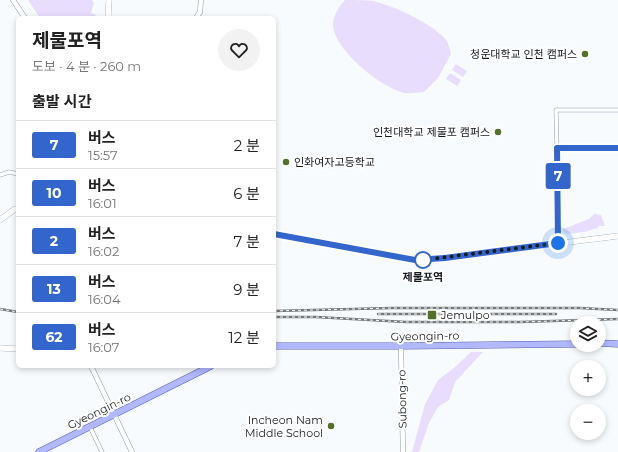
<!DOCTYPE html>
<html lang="ko">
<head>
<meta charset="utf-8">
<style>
	:root { --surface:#fff; --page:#f2f2f2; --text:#222; --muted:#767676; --line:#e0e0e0 }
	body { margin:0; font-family:Montserrat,"Noto Sans KR",sans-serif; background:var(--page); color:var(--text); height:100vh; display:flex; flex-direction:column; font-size:15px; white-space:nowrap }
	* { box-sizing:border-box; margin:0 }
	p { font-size:13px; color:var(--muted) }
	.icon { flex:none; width:22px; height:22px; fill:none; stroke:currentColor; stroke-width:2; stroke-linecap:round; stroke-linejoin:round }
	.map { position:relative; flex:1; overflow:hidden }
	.side { position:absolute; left:16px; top:16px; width:260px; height:352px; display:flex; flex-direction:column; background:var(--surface); border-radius:6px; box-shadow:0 2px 6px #0003 }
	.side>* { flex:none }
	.badge { padding:0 8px; border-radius:3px; font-size:14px; line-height:26px }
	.tools { position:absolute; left:570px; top:316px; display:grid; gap:8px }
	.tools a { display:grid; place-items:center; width:36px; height:36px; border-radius:50%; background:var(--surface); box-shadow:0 2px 6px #0003; font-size:20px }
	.you { position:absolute; width:20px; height:20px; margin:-10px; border:3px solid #fff; border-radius:50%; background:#1a73e8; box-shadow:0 0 0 6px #1a73e833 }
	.map>.badge { position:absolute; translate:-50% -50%; box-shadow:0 0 0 2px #fff }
	h2 { padding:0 16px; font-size:15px; line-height:36px }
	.round { display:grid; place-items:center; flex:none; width:42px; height:42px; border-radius:21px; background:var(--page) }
	.head { display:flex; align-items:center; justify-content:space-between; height:68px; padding:0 16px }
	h1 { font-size:19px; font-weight:700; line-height:30px }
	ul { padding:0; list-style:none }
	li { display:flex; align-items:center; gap:12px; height:48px; padding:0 16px; border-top:1px solid var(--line) }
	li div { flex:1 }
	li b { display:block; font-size:15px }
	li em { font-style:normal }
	li .badge { min-width:44px; font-weight:700; text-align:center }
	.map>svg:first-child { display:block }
</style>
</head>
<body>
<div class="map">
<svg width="618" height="452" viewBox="0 0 618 452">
	<rect width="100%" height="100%" fill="#f8fbfe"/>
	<!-- green -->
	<path fill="#e8ddfc" d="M28 0H92L94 3 91 13 96 15 94 18H40Z
		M345 0C354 0 365 0 373 1 394 6 432 23 446 40 449 44 450 50 451 54L438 78 424 92C418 92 411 94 406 93 383 90 332 48 333 24 333 16 340 5 345 0Z
		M456 64 467 71 463 77 452 70Z
		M450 73 461 80 457 86 446 79Z
		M594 214 601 215 605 226H598V228L584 232 567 234 563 231V229L589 219Z
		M471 352H483L455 382 449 400 438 407 429 423 419 452H412L425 404 438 380 454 368Z"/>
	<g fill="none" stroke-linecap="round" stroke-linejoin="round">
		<defs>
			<path id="minor" d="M557 148 556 110H618
				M0 175 9 172 18 174
				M90 427 102 452"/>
			<path id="tertiary" d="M13 0 25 18
				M196 18 200 12 201 0
				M558 243 557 148H618
				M401 346 403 452
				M91 366 132 452"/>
			<path id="secondary" d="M108 18 109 0
				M0 220 15 209H18
				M274 234 415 260H426L618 236
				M0 348 18 349"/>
			<path id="primary" d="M599 343 618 344
				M274 346H401L577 344
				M39 452 211 366"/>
		</defs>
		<!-- minor casing -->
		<use href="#minor" stroke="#8e9bac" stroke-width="4.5"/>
		<!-- tertiary casing -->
		<use href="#tertiary" stroke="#8e9bac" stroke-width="5.5"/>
		<!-- secondary casing -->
		<use href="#secondary" stroke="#8e9bac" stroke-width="6"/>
		<!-- primary casing -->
		<use href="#primary" stroke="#5861ae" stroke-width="7"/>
		<!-- minor -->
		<use href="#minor" stroke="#fff" stroke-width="3.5"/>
		<!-- tertiary -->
		<use href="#tertiary" stroke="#fff" stroke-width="4.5"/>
		<!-- secondary -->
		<use href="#secondary" stroke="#fff" stroke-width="5.5"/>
		<!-- primary -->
		<use href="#primary" stroke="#b1b8fd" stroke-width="6"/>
		<defs>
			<path id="rail" d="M0 309 18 312
				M274 311 392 308H580L618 310
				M378 314H556
				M274 317H316L406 322H520L618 319"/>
		</defs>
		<!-- rail casing -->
		<use href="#rail" stroke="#74787d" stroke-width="2.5"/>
		<!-- rail -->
		<use href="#rail" stroke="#fff" stroke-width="1" stroke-dasharray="3" stroke-linecap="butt"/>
	</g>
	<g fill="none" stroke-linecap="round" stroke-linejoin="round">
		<defs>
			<path id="line" d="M274 234 415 260 445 258 558 243 557 148H618"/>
		</defs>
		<!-- line casing -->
		<use href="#line" stroke="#fff" stroke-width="9"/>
		<!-- line -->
		<use href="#line" stroke="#36c" stroke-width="6"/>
		<!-- walk -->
		<path stroke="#14191f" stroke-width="4" stroke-dasharray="0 7.2" d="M423 260 558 243"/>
	</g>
	<!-- markers -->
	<g fill="#537127" stroke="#fff" stroke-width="1.5">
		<circle cx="585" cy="54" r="4"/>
		<circle cx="498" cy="132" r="4"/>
		<circle cx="286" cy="162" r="4"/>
		<rect x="427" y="310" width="10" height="10" rx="2"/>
		<circle cx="331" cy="426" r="4"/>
	</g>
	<circle fill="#fff" stroke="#36c" stroke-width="2" cx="423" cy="260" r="8"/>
	<g text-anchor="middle" stroke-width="4" stroke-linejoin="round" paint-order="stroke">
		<!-- poi labels -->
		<g font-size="11" fill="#14191f" stroke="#fff" text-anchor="end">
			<text x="577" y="58">청운대학교 인천 캠퍼스</text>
			<text x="490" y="136">인천대학교 제물포 캠퍼스</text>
			<text x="294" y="166" text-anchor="start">인화여자고등학교</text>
			<text x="441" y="319" text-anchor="start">Jemulpo</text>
			<text x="323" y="424">Incheon Nam<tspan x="323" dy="13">Middle School</tspan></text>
		</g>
		<!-- stop labels -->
		<g font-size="11" font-weight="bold" fill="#14191f" stroke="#fff">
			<text x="423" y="281">제물포역</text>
		</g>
		<!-- street labels -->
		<g font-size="11" fill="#14191f" stroke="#fff">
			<text transform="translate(425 336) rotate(-1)" y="4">Gyeongin-ro</text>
			<text transform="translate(402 399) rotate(-91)" y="4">Subong-ro</text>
			<text transform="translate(99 411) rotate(-26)" y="4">Gyeongin-ro</text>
		</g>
	</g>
</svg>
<div class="tools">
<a><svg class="icon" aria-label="layers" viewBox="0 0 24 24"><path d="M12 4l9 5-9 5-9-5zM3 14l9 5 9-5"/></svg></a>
<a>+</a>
<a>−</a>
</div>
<div class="you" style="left:558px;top:243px"></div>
<b class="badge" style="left:558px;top:176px;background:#36c;color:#fff">7</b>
<section class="side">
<div class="head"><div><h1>제물포역</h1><p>도보 · 4 분 · 260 m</p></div><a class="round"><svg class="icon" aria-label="heart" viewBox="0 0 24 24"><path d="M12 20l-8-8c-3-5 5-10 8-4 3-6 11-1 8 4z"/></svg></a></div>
<h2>출발 시간</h2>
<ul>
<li><span class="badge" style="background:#36c;color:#fff">7</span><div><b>버스</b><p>15:57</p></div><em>2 분</em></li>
<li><span class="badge" style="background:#36c;color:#fff">10</span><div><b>버스</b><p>16:01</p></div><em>6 분</em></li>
<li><span class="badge" style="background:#36c;color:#fff">2</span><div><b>버스</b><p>16:02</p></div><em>7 분</em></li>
<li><span class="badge" style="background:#36c;color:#fff">13</span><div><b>버스</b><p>16:04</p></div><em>9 분</em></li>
<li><span class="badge" style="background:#36c;color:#fff">62</span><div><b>버스</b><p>16:07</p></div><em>12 분</em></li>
</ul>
</section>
</div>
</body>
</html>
